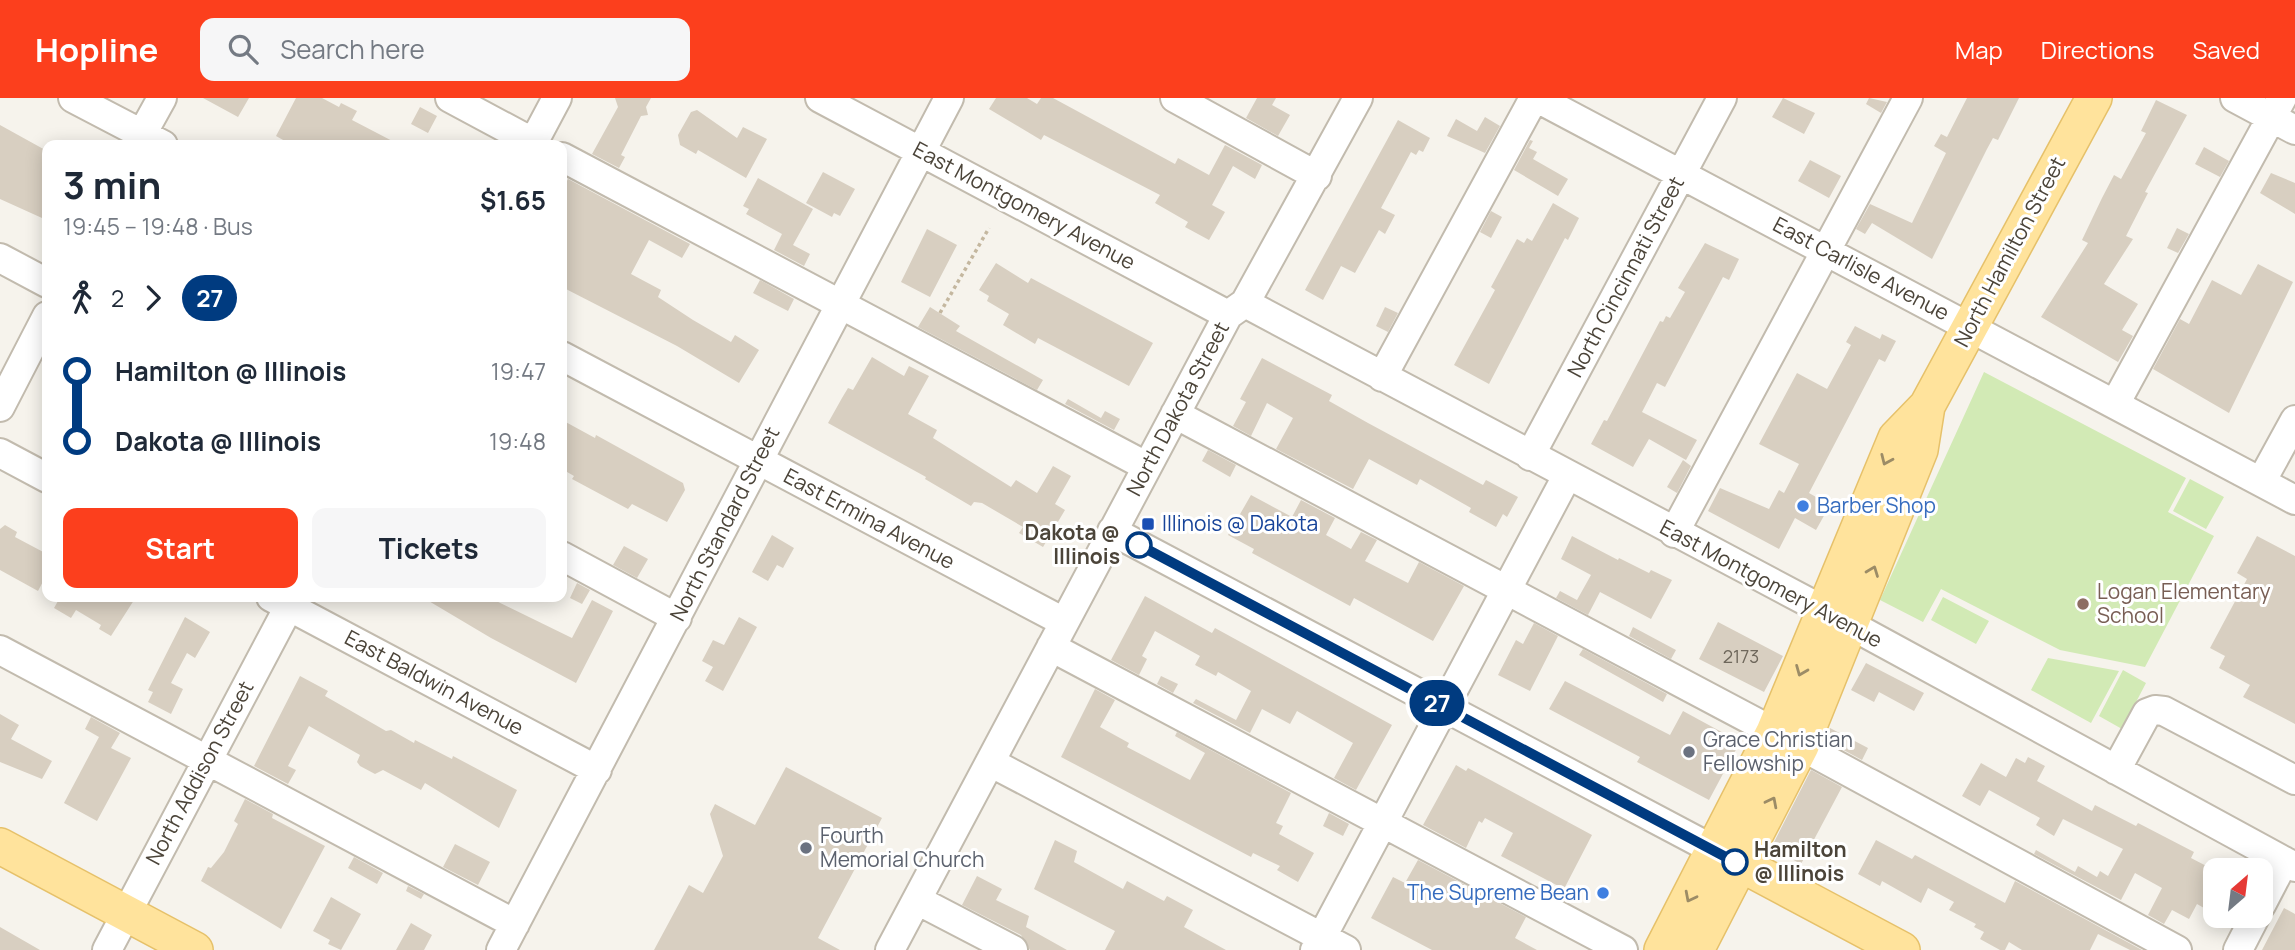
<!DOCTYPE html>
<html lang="en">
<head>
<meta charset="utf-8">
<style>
	:root { --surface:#fff; --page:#f6f6f7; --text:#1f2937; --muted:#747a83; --accent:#fc3f1d }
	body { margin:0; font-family:Manrope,sans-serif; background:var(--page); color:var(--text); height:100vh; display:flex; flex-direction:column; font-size:26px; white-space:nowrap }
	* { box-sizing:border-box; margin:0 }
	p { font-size:23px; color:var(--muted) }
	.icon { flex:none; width:38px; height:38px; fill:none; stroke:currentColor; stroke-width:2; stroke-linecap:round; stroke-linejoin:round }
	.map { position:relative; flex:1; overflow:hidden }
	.panel { position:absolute; left:42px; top:42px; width:525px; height:462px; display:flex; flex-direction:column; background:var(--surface); border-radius:14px; box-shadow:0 4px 18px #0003 }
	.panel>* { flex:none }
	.badge { padding:0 14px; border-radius:23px; font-size:24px; line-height:46px }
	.needle { width:46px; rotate:28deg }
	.tools { position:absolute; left:2203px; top:760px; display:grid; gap:14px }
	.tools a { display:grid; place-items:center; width:70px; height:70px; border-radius:14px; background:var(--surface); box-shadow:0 4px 18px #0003; font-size:35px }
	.map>.badge { position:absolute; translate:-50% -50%; box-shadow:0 0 0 4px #fff }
	.legs { display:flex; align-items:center; gap:10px; height:77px; padding:0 21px; font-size:23px }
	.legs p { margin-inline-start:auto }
	.summary { display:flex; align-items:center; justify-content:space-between; height:119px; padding:0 21px }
	h1 { font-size:38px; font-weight:700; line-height:52px }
	.primary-button { display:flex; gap:14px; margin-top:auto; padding:14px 21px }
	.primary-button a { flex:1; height:80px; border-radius:14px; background:var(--accent); color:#fff; font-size:28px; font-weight:700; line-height:80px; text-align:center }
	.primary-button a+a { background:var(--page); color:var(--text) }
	ul { padding:0 21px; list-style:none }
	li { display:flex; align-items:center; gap:24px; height:70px; font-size:26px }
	li i { display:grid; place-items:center; width:10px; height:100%; margin:0 9px; background:currentColor }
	li i::after { content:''; width:18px; height:18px; margin:-9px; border:5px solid; border-radius:50%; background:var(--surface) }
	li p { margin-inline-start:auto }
	li:first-child i { background:linear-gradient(#0000 50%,currentColor 0) }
	li:last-child i { background:linear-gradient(currentColor 50%,#0000 0) }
	header { display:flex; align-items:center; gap:42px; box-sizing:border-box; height:98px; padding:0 35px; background:var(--accent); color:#fff }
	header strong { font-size:33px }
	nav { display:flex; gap:38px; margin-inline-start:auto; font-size:24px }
	.search { width:490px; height:63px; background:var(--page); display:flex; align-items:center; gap:18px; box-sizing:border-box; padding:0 24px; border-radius:14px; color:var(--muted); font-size:26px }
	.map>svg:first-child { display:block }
</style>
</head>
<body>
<header>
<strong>Hopline</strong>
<div class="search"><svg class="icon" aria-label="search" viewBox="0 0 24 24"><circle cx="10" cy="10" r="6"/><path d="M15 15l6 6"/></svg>Search here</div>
<nav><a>Map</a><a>Directions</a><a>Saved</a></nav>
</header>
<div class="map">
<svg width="2295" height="852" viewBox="0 0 2295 852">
	<rect width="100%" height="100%" fill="#f6f3ec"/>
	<!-- green -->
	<path fill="#d2eab5" d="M1984 274 2186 380 2168 414 2214 438 2145 569 2060 552 1941 491 1923 524 1880 502Z
		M2190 381 2224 399 2206 431 2173 413Z
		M1943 499 1989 523 1976 546 1931 522Z
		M2048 560 2119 573 2091 625 2031 592Z
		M2123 572 2146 585 2122 631 2099 618Z"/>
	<!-- building -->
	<path fill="#d8cfc1" d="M203 0H249L238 19Z
		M296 0H322L339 9 341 5 357 13 352 22 400 47H292L276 38Z
		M615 0H651L646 9 648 17 641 18 621 57 625 59 619 70 592 56 618 9Z
		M996 0H1027L1037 6 1041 0H1053L1175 66 1178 60 1209 77 1225 47 1262 67 1255 81 1233 68 1212 107 1225 114 1209 142 1185 129 1188 124 1155 105 1160 97 1044 37 1041 42 989 11Z
		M1257 0H1276L1272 7 1290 17 1278 38 1246 20Z
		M1783 0 1815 15 1804 36 1772 19Z
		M1869 0 1887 4 1881 15 1866 6Z
		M1967 0H2019L1998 42 1993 40 1987 51 1932 161 1872 125 1865 136 1856 131 1870 106 1912 125 1946 55 1934 48 1941 36 1947 39Z
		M2156 2 2187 17 2145 94 2148 95 2126 138 2133 141 2104 186 2138 206 2122 232 2133 238 2118 264 2041 219 2088 145 2082 142 2102 100 2114 77 2121 81 2146 35 2141 33Z
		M420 9 437 18 428 35 411 26Z
		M697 12 737 40 743 29 767 41 746 80 698 52 696 56 680 47 678 37 691 14Z
		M1485 19 1500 28 1485 55 1447 38 1456 21 1477 33Z
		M1398 22 1430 40 1423 54 1419 52 1416 57 1411 54 1381 110 1395 117 1385 136 1379 132 1355 175 1341 168 1323 202 1305 192Z
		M0 27 47 53V110L42 120 0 101Z
		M1530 42 1533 43 1529 50 1537 54 1533 61 1568 81 1558 98 1514 72Z
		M2204 49 2229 63 2220 79 2195 66Z
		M1810 62 1841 78 1829 100 1798 83Z
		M823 74 855 91 840 118 834 115 832 119 806 105Z
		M2271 75 2295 85V116L2260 95Z
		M758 80 813 111 793 147 810 156 804 168 774 152 782 136 746 116 749 111 743 108Z
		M568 81 690 146 682 160 649 142 631 176 661 192 658 199 693 222 731 244 735 237 759 252 739 285 677 248 562 189V92Z
		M1553 105 1579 120 1568 142 1565 140 1489 286 1454 267 1495 192 1491 189 1517 141 1524 145 1527 140 1532 143Z
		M1491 113 1502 119 1491 140 1480 134Z
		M2177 130 2189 136 2178 155 2167 150Z
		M927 131 957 147 930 199 901 184Z
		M1705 145 1739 161 1729 182 1723 179 1665 289 1657 285 1642 314 1697 342 1686 362 1649 341 1633 369 1591 346 1604 322 1607 323 1660 223 1663 224 1666 218 1670 220 1685 194 1678 190Z
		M996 165 1028 185 1031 180 1153 245 1129 288 1038 240 1035 246 1003 227 1009 216 987 203 989 198 979 192Z
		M2258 166 2293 184 2229 315 2153 271 2180 221 2189 226 2212 182 2241 197Z
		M760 182 794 201 788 213 753 195Z
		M930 209 960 228 956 233 1043 282 1037 292 918 229Z
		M1385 209 1398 215 1388 234 1376 228Z
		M1855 228 1880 241 1882 236 1896 243 1885 264 1879 261 1809 395 1830 407 1816 432 1795 420 1779 451 1708 413 1720 390 1769 411 1779 392 1784 395 1799 366 1759 346 1797 275 1827 291 1851 247 1846 244Z
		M872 259 904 278 909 268 929 278 908 316 937 332 933 340 1011 389 1016 382 1037 395 1053 368 1071 378 1055 406 1065 412 1043 449 1019 435 1023 429 982 405 974 404 971 408 925 381 926 379 828 325 842 300 848 290 853 292Z
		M1262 260 1332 297 1329 303 1368 325 1483 387 1486 382 1518 399 1507 419 1503 416 1496 429 1469 414 1471 410 1420 381 1417 387 1369 361 1353 391 1276 351 1293 320 1267 305 1251 338 1233 328 1246 304 1240 301Z
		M1068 301 1101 320 1105 313 1120 321 1114 332 1065 306Z
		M562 322 595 340 596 337 683 385 685 392 667 424 632 406 628 411 572 381 574 378 562 371Z
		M1208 352 1236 367 1230 379 1202 363Z
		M1683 362 1691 368 1677 395 1667 389Z
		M1251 397 1292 419 1301 402 1335 420 1326 437 1351 451 1361 434 1377 442 1365 463 1408 485 1419 464 1464 488 1433 543 1354 500 1350 508 1252 455 1254 451 1228 437Z
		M5 427 17 434 15 439 47 456V476L38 493 0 472V431Z
		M772 437 794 450 783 470 777 467 768 483 752 474Z
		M1572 438 1618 462 1619 460 1649 475 1651 472 1672 482 1651 521 1600 494 1588 517 1556 500 1560 493 1577 502 1591 477 1561 461Z
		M2257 438 2295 458V626L2243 599 2250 587 2219 570 2225 558 2210 550 2247 481 2237 475Z
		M624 448 648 461 637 480 613 467Z
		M577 485 590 492 582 506 570 500Z
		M1145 498 1212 535 1215 530 1392 627 1356 692 1334 680 1353 645 1297 613 1290 626 1262 611 1250 635 1193 605 1196 601 1236 622 1251 593 1218 574 1216 578 1195 567 1200 558 1155 533 1142 558 1147 561 1139 577 1111 562Z
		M51 499H136L111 538 99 531 101 527 76 512 71 520 54 510 58 503Z
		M422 499H488L572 540 592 502 613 513 576 585 491 540Z
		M185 519 210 534 195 560 187 555 171 585 183 591 171 616 148 604 153 594 148 592Z
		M739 519 757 529 723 593 705 583 713 569 702 563 713 542 724 547Z
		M1718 524 1783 558 1764 594 1699 561Z
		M1534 525 1558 538 1530 593 1498 577 1516 542 1523 546Z
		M1633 529 1676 552 1671 561 1629 538Z
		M1583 551 1667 596 1663 604 1579 557Z
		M1866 565 1924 595 1914 613 1879 594 1874 604 1851 592Z
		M300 578 328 593 325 598 386 633 391 632 414 645 415 642 452 661 453 658 517 692 499 730 425 685 421 692 383 672 375 676 360 668 357 664 360 657 309 628 288 668 296 672 288 686 254 668Z
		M1161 578 1178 586 1173 595 1157 586Z
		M1565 583 1670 637 1683 613 1740 644 1709 702 1637 664 1640 659 1549 611Z
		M1095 591 1115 602 1100 629 1129 645 1127 649 1190 682 1205 655 1175 638 1177 634 1291 695 1276 725 1283 728 1279 736 1314 755 1298 784 1277 772 1280 768 1253 755 1251 759 1061 659Z
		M0 616 19 627 11 641 52 663 42 681 0 664Z
		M91 619 120 635 111 650 131 660 97 723 64 705 99 639 85 631Z
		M1830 630 1868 650 1862 662 1825 642Z
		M2028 659 2045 668 2037 683 2092 713 2095 707 2136 728 2138 725 2194 754 2191 760 2216 773V805L2211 814 2197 806 2189 821 2172 812 2164 826 2148 817 2162 790 2135 775 2121 802 2034 756 2036 752 2075 774 2078 768 2097 779 2100 773 2108 778 2123 751 2063 721 2054 738 2036 727 2040 720 1989 692 1980 708 1962 698 1981 665 2006 679 2016 660 2025 665Z
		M1456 667 1466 673 1468 670 1592 737 1564 791 1501 758 1513 735 1485 720 1482 725 1479 723 1466 750 1423 727Z
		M786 669 882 720 818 840 840 852H654L689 787 703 795 723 758 710 716 715 706 755 727Z
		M1811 672 1842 689 1801 766 1771 750Z
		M245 701 273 716 272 720 325 748 281 831 201 783 208 769 211 770 224 754 238 726 234 723Z
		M1329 715 1349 726 1343 738 1323 728Z
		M1055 742 1077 753 1074 764 1123 791 1127 783 1164 803 1167 798 1193 812 1184 829 1226 852H1105L1115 833 1034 791Z
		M1876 742 1912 761 1915 757 2005 805 2015 783 2142 852H2130L2098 836 2090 852H2022L2009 844 2005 852H2000L1980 841 1984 834 1974 829 1976 826 1949 812 1954 804 1928 790 1921 805 1882 783 1880 788 1858 776Z
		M455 746 490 764 478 787 443 769Z
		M354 759 383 775 377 786 348 770Z
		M1418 762 1526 819 1515 840 1537 852H1432L1371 820 1393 779 1405 785Z
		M977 778 1002 791 996 802 1029 818 1026 829 1067 852H1030L1021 837 962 807Z
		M408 788 424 796 421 801 406 793Z
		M331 799 361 816 341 852 328 846 330 842 313 833Z
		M2284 810 2295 816V852H2262Z
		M411 825 432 837 424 852H396Z
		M0 829 40 852H0Z"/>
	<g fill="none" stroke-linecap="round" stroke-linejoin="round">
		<defs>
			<path id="minor" d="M73 0 163 47
				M450 0 538 47
				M820 0 1228 217
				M1175 0 1317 78
				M1537 0 2295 402
				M2235 0 2295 32
				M136 47 162 0
				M532 47 557 0
				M562 59 1146 368
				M0 160 47 185
				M1245 205 1825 513 2295 769
				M562 258 1064 524
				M1382 279 1534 0
				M2115 306 2282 0
				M0 309 47 218
				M1175 316 1774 634
				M0 355 47 380
				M1530 358 1722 0
				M2261 384 2295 322
				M1112 433 1714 752
				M1674 435 1908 0
				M562 458 677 520
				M271 499 597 672
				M1051 549 1623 852
				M0 552 515 826
				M1801 648 2177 852
				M990 664 1346 852
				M2116 672 2147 615 2155 612 2164 613 2295 682
				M917 802 1013 852
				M2261 807 2284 763
				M107 852 294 499
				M501 852 949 0
				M890 852 1228 217 1245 205 1358 0
				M1315 852 1567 378
				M2238 852 2256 817"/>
			<path id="major" d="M0 748 195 852
				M1720 755 1902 852
				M1662 852 1774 634 1896 340 1927 308 2094 0
				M1696 852 1801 648 1920 352 1927 308"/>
		</defs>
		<!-- minor casing -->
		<use href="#minor" stroke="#c2bbae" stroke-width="32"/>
		<!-- major casing -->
		<use href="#major" stroke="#e6c16a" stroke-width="38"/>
		<!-- path -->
		<path stroke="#c4b79f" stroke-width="3.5" stroke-dasharray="3.5 3.5" stroke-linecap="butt" d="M940 215 989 130"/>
		<!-- minor -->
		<use href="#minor" stroke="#fff" stroke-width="28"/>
		<!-- major -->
		<use href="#major" stroke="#ffe39c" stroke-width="35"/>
	</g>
	<!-- one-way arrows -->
	<defs><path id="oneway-chevron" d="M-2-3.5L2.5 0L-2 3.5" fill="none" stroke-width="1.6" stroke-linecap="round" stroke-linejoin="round" transform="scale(1.75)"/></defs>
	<g stroke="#9c8c66">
		<use href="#oneway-chevron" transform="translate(1886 362) rotate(114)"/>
		<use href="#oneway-chevron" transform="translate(1873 473) rotate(-69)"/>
		<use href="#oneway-chevron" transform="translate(1801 573) rotate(112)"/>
		<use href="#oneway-chevron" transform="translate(1772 704) rotate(-63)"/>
		<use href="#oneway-chevron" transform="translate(1690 799) rotate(117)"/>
	</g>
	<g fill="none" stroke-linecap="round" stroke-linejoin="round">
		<defs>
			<path id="line-1" d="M1139 447 1735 764"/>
		</defs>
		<!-- line-1 casing -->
		<use href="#line-1" stroke="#fff" stroke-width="16"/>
		<!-- line-1 -->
		<use href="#line-1" stroke="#003b80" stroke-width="10"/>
	</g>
	<!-- markers -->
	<g fill="#3f7fe0" stroke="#fff" stroke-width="2.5">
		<circle cx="1803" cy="408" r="7"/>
		<circle cx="1603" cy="795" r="7"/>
	</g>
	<rect fill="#1a4fb4" stroke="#fff" stroke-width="2.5" x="1141" y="419" width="14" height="14" rx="3.5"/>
	<g fill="#fff" stroke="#003b80" stroke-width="3.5">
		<circle cx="1139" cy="447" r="12"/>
		<circle cx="1735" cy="764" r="12"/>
	</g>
	<circle fill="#8d6e63" stroke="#fff" stroke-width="2.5" cx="2083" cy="506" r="7"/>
	<g fill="#6b7280" stroke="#fff" stroke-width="2.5">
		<circle cx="1689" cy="654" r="7"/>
		<circle cx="806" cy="750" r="7"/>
	</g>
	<g text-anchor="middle" stroke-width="6" stroke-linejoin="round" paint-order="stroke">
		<!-- number labels -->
		<g font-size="18" fill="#6e675b">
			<text x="1741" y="565">2173</text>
		</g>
		<!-- street labels -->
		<g font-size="21" fill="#4b4439" stroke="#fff">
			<text transform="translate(1024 108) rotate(28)" y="7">East Montgomery Avenue</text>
			<text transform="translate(2010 154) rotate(-62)" y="7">North Hamilton Street</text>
			<text transform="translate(1861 171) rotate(28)" y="7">East Carlisle Avenue</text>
			<text transform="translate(1626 179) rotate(-62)" y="7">North Cincinnati Street</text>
			<text transform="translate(1178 311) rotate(-62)" y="7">North Dakota Street</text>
			<text transform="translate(869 421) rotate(28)" y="7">East Ermina Avenue</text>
			<text transform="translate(725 426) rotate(-63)" y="7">North Standard Street</text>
			<text transform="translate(1771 486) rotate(28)" y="7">East Montgomery Avenue</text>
			<text transform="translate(434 585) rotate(28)" y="7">East Baldwin Avenue</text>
			<text transform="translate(200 675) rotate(-62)" y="7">North Addison Street</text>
		</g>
		<!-- shop labels -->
		<g font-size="21" fill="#366cbe" stroke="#fff" text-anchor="start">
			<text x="1817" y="415">Barber Shop</text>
			<text x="1589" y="802" text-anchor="end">The Supreme Bean</text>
		</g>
		<!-- transit labels -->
		<g font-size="21" fill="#164399" stroke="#fff" text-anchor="start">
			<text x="1162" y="433">Illinois @ Dakota</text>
		</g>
		<!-- stop labels -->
		<g font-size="21" font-weight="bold" fill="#4b4439" stroke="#fff" text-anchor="end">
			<text x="1120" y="442">Dakota @<tspan x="1120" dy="24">Illinois</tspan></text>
			<text x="1754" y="759" text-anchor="start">Hamilton<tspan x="1754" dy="24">@ Illinois</tspan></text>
		</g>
		<!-- education labels -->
		<g font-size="21" fill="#785e54" stroke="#fff" text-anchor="start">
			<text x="2097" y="501">Logan Elementary<tspan x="2097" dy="24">School</tspan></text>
		</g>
		<!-- worship labels -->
		<g font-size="21" fill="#5b616d" stroke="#fff" text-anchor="start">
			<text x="1703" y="649">Grace Christian<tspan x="1703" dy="24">Fellowship</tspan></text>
			<text x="820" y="745">Fourth<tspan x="820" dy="24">Memorial Church</tspan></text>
		</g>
	</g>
</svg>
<div class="tools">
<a><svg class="needle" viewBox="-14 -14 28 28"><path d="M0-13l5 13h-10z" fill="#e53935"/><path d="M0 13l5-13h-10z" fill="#747a83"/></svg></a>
</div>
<b class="badge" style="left:1437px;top:605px;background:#003b80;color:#fff">27</b>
<section class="panel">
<div class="summary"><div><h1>3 min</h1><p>19:45 – 19:48 · Bus</p></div><b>$1.65</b></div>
<div class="legs"><svg class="icon" aria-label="walk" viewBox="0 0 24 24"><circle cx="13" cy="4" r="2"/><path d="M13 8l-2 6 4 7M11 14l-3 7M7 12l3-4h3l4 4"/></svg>2<svg class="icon" aria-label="forward" viewBox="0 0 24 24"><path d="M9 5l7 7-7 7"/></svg><b class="badge" style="background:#003b80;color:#fff">27</b></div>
<ul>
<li><i style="color:#003b80"></i><b>Hamilton @ Illinois</b><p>19:47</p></li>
<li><i style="color:#003b80"></i><b>Dakota @ Illinois</b><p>19:48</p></li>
</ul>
<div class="primary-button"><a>Start</a><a>Tickets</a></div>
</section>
</div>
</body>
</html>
